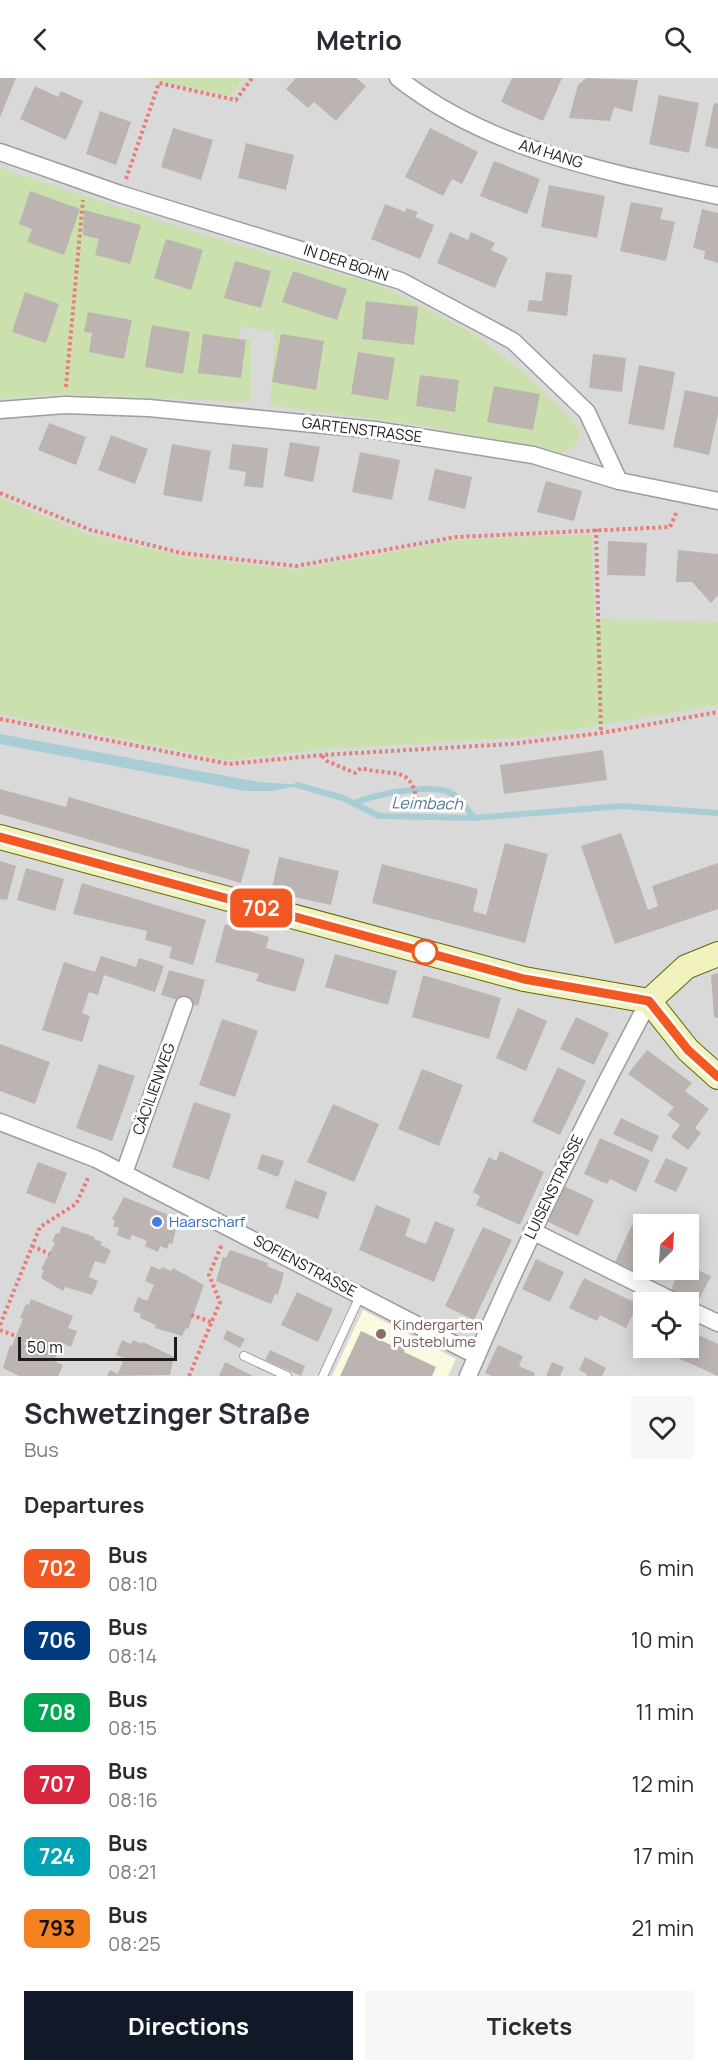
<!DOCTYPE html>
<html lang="en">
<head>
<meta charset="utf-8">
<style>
	:root { --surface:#fff; --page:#f7f7f7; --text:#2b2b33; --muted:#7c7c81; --accent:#111827 }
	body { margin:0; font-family:Manrope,sans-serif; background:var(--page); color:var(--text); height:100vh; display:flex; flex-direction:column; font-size:22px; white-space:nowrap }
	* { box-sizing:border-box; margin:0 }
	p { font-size:20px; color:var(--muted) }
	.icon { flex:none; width:33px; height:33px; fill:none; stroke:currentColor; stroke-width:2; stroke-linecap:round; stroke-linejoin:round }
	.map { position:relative; height:1298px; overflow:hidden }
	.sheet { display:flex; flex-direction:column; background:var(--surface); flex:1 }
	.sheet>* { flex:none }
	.badge { padding:0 12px; border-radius:9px; font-size:21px; line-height:39px }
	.needle { width:39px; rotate:25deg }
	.fabs { position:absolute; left:633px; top:1136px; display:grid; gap:12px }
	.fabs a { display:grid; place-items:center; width:66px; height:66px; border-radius:0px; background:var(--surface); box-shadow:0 3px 15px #0003; font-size:30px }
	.scale { position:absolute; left:18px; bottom:15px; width:159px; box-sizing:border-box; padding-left:6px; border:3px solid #1c1c1c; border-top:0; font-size:16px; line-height:21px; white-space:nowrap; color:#1c1c1c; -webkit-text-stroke:4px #fff; paint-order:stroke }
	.map>.badge { position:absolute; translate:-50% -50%; box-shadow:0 0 0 3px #fff }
	h2 { padding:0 24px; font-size:22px; line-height:54px }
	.round { display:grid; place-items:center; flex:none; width:63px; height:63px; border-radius:0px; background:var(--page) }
	.headline { display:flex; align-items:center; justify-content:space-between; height:102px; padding:0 24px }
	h1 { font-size:28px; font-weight:700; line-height:45px }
	.button { display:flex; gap:12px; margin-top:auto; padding:12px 24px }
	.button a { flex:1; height:69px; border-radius:0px; background:var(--accent); color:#fff; font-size:24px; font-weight:700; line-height:69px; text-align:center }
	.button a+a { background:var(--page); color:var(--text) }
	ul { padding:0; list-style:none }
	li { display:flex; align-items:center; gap:18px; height:72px; padding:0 24px }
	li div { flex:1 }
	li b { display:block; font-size:22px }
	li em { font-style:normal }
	li .badge { min-width:66px; font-weight:700; text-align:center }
	header { display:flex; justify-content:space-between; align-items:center; height:78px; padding:0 24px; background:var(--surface); font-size:27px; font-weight:700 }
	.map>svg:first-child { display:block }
</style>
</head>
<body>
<header><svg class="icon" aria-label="back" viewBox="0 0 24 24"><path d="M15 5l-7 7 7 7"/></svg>Metrio<svg class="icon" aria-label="search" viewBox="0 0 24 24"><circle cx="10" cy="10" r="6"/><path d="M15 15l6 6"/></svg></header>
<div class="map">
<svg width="718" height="1298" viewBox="0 0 718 1298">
	<rect width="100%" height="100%" fill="#ece9e3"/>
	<!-- residential -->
	<path fill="#dad9d9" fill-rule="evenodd" d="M0 0H718V1298H0ZM644 1146H688V1191H644ZM644 1224H688V1269H644Z"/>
	<!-- education -->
	<path fill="#fbf9de" d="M363 1232 456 1281 448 1298H332Z"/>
	<!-- grass -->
	<path fill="#cae1ae" d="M147 0H245L230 18Z
		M0 90 204 157 380 207 467 252 524 294 572 341 580 354 578 365 562 375 425 348 270 327 275 254 242 248 238 261H251V324L62 316 0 321Z
		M0 420 90 457 183 478 296 492 455 462 592 456 595 541 718 544V627L527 659 323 671 227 682 0 636Z"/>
	<!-- water -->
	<path fill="#a8cdd5" d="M0 656 259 704 303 707 273 713H245L0 666Z"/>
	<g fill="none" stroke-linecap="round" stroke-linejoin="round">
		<!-- stream -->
		<path stroke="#a8cdd5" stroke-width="6" d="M297 707 343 720 379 738 474 740 621 728 718 735
			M354 725C375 717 437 702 456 718 463 723 468 733 474 740"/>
	</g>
	<!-- building -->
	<path fill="#bcb4b0" d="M0 0H16L0 39Z
		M296 0H356L366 8 336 43 314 24 308 30 286 11Z
		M512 0H562L543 43 501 24Z
		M586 0 638 2 632 34 614 29 610 43 569 40 578 7Z
		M35 8 58 19 61 13 83 23 66 62 20 41Z
		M659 17 699 25 689 75 649 66Z
		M714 25 718 26V71L705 68Z
		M100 33 131 44 116 87 86 76Z
		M173 50 213 62 201 102 161 89Z
		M430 50 478 74 462 106 452 101 443 118 405 99Z
		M246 65 294 77 286 112 238 100Z
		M494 83 540 101 527 136 480 118Z
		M549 107 605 118 597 160 541 149Z
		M30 113 80 131 64 177 27 164 32 151 19 146Z
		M631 124 663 130 660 141 675 144 666 183 620 173Z
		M385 126 405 134 407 130 418 134 415 139 434 147 420 181 371 161Z
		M702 131 718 135V185L704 181 705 173 693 170Z
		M84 132 141 147 130 186 95 177 99 161 83 157Z
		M450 154 468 162 471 154 495 165 491 172 508 180 495 210 437 185Z
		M166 161 203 172 191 212 154 200Z
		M235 183 271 193 261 230 224 220Z
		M293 193 347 211 337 242 282 224Z
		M546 194 572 197 567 238 527 233 529 222 542 223Z
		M25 214 59 226 46 265 12 254Z
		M366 223 418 229 414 267 362 261Z
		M88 234 132 242 124 281 89 274 92 255 84 254Z
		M152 247 190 254 183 296 145 289Z
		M203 256 246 262 241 300 198 295Z
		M281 256 324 263 316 312 272 304Z
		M358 274 395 280 388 322 351 316Z
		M593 276 626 280 622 314 589 310Z
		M639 287 675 294 664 352 628 346Z
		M420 297 459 302 455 334 416 328Z
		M494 308 540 316 533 352 487 344Z
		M685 312 718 319V336L709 377 673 369Z
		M49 345 86 359 76 387 38 372Z
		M111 357 148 371 135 406 98 392Z
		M290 364 320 369 313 404 284 398Z
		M172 366 211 373 202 424 163 417Z
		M232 366 268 370 263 410 244 408 246 394 229 391Z
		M360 374 400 382 392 422 352 414Z
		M435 391 472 399 465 431 428 422Z
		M546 403 582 413 574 443 537 434Z
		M608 463 647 465 645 498 607 497Z
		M678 472 718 476V517L711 525 692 504H676Z
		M603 672 607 702 504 716 500 687Z
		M0 711 66 729 69 719 250 772 241 805 0 736Z
		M621 755 648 832 658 828 652 808 718 785V831L615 866 581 768Z
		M505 765 548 776 525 865 372 825 382 786 478 811 473 833 486 837Z
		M279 779 339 793 331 827 271 814Z
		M0 783 16 788 7 822 0 821Z
		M26 790 64 801 55 833 17 822Z
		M82 805 206 842 193 887 169 880 172 869 145 862 147 853 73 836Z
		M225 846 269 859 266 870 305 881 295 914 256 903 259 896 215 884Z
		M335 876 397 893 388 927 325 909Z
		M101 878 136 889 139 880 164 888 155 914 104 897 98 917 89 914 82 935 90 938 82 964 42 952 64 884 95 894Z
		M169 892 205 902 198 928 161 917Z
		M718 895V940L714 939 711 897Z
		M423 897 501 920 489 961 412 939Z
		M518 930 547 943 526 993 496 980Z
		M576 939 609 955 594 987 560 971Z
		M222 941 258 953 235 1019 199 1007Z
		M0 966 50 984 35 1026 0 1013Z
		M647 972 692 1005 685 1013 709 1031 695 1050 701 1055 688 1072 671 1059 680 1047 667 1037 674 1029 628 996Z
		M99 986 135 998 112 1063 76 1050Z
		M558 989 586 1003 560 1057 532 1044Z
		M422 991 463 1007 439 1068 398 1051Z
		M194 1024 231 1036 209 1102 172 1089Z
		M333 1026 379 1046 354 1104 307 1084Z
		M621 1040 659 1058 652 1074 613 1056Z
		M600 1060 650 1082 636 1114 610 1101 607 1106 584 1096Z
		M500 1073 544 1094 520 1147 476 1127 480 1118 473 1114 489 1079 496 1083Z
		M262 1076 284 1083 278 1099 257 1091Z
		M666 1080 688 1090 676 1114 654 1104Z
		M38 1084 67 1095 55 1126 26 1115Z
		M295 1102 327 1114 318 1141 285 1130Z
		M564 1108 594 1122 578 1158 548 1144Z
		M124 1119 179 1141 172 1166 169 1165 167 1171 160 1168 158 1174 145 1168 147 1163 132 1157 130 1162 117 1157 119 1150 113 1148 115 1143 112 1141Z
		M376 1127 411 1141 405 1158 426 1166 435 1143 455 1151 434 1204 359 1172Z
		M632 1147 644 1152V1191H650L646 1198 615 1184Z
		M62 1148 95 1159 94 1161 102 1164 100 1167 111 1172 105 1186 95 1183 89 1199 98 1203 92 1217 65 1209 63 1213 41 1200 44 1192 41 1191 55 1165 52 1163 56 1155 59 1156Z
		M483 1149 512 1162 474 1242 445 1228Z
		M230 1172 268 1185 267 1188 284 1195 278 1217 275 1216 271 1226 216 1203 223 1179 226 1180Z
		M536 1181 564 1194 550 1224 522 1211Z
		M151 1188 160 1192 162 1189 171 1193 173 1190 204 1207 188 1251 186 1250 182 1258 155 1250 156 1247 140 1240 141 1236 133 1233 138 1219 147 1223 154 1207 145 1203Z
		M688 1188 711 1198 698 1224 671 1212 680 1191H688Z
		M584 1200 638 1226 626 1250 600 1237 597 1243 569 1230Z
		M297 1214 333 1231 318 1264 281 1247Z
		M31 1221 73 1238 68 1250 77 1253 71 1269 62 1265 54 1283 63 1287 58 1298H19L3 1290 10 1267 12 1268 23 1241 20 1240 26 1226 29 1227Z
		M227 1252 245 1261 240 1270 223 1261Z
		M688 1252 718 1266V1298L669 1276 673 1269H688Z
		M361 1253 395 1269 398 1263 407 1267 404 1274 436 1289 432 1298H340Z
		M122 1262 131 1266 133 1262 142 1266 143 1264 174 1279 170 1297 107 1298 110 1292 118 1296 124 1280 116 1277Z
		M498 1267 523 1278 519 1288 535 1295 534 1298H492L485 1295Z
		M270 1272 305 1288 301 1298 265 1282Z
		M585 1279 606 1290 602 1298H586L587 1296 579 1292Z
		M225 1284 253 1298H219Z
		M552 1284 564 1289 560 1298H546Z"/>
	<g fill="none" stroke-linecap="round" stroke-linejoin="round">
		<defs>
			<path id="lane" d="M244 1278 287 1298
				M323 1298 360 1218"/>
			<path id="street" d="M398 0C489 72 607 94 718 118
				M0 74 120 116 401 203 513 263 587 334 619 403
				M0 332 65 327 149 330 375 352 533 377 619 403 718 423
				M0 1044 96 1081 477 1278
				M124 1095 184 927
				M532 1153 675 1224
				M688 1231 718 1245
				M468 1298C523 1170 583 1046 649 923"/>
			<path id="secondary" d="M0 759 524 901 649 923
				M649 923 688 972 718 999
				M649 923 686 889 718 876"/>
		</defs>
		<!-- lane casing -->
		<use href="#lane" stroke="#9d9d9d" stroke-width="10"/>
		<!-- street casing -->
		<use href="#street" stroke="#9d9d9d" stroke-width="19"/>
		<!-- secondary casing -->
		<use href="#secondary" stroke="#616511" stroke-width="26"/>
		<!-- path -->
		<path stroke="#e97d78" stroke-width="4" stroke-dasharray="3 3" stroke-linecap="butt" d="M126 101 159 5 236 22 252 0
			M66 309 83 122
			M0 415 91 452 181 475 296 488 456 459 670 449 677 433
			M596 451 601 655
			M0 641 229 686 322 677 511 666 601 655 718 634
			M322 678 327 683 355 695 361 690C395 700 413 684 418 731
			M32 1168 50 1176
			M191 1237 211 1244
			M0 1247 40 1149 76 1126 89 1098
			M0 1252 16 1258
			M189 1298 220 1224 209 1197 222 1166"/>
		<!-- lane -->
		<use href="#lane" stroke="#fff" stroke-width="8"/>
		<!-- street -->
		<use href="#street" stroke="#fff" stroke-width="16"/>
		<!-- secondary -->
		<use href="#secondary" stroke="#f1f1bc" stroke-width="24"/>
	</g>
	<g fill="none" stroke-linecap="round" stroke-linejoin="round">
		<defs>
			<path id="line" d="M0 759 524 901 649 923 688 972 718 999"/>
		</defs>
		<!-- line casing -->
		<use href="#line" stroke="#fff" stroke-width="14"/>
		<!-- line -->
		<use href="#line" stroke="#f25922" stroke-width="9"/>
	</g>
	<!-- markers -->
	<circle fill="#fff" stroke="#f25922" stroke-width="3" cx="425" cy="874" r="12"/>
	<circle fill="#3f7fe0" stroke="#fff" stroke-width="2" cx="157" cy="1144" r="6"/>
	<circle fill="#8d6e63" stroke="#fff" stroke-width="2" cx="381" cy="1256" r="6"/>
	<g text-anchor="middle" stroke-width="6" stroke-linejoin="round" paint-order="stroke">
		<!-- street labels -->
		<g font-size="15" fill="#1c1c1c" stroke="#fff">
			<text transform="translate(551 76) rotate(17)" y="5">AM HANG</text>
			<text transform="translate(346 185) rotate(18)" y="5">IN DER BOHN</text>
			<text transform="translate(362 352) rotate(7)" y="5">GARTENSTRASSE</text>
			<text transform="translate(154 1011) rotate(-70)" y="5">CÄCILIENWEG</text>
			<text transform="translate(554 1109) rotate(-64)" y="5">LUISENSTRASSE</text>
			<text transform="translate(305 1188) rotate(28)" y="5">SOFIENSTRASSE</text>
		</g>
		<!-- shop labels -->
		<g font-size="15" fill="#366cbe" stroke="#fff" text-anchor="start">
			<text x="169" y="1149">Haarscharf</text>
		</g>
		<!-- education labels -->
		<g font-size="15" fill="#785e54" stroke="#fff" text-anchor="start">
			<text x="393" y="1252">Kindergarten<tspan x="393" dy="17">Pusteblume</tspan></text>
		</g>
		<!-- water labels -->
		<g font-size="16" font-style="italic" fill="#517999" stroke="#fff">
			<text transform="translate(427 725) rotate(1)" y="6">Leimbach</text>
		</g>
	</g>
</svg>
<div class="fabs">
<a><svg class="needle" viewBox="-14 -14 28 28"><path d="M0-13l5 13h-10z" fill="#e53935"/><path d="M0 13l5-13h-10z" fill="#7c7c81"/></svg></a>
<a><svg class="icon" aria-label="locate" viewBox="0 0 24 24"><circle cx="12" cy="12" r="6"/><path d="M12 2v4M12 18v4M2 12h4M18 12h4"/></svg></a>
</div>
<div class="scale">50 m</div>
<b class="badge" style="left:261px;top:830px;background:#f25922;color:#fff">702</b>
</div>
<section class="sheet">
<div class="headline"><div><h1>Schwetzinger Straße</h1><p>Bus</p></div><a class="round"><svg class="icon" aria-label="heart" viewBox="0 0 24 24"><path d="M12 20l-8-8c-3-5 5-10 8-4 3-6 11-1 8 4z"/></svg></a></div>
<h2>Departures</h2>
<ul>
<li><span class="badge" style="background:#f25922;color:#fff">702</span><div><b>Bus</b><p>08:10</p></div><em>6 min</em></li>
<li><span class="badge" style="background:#003b80;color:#fff">706</span><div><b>Bus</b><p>08:14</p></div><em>10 min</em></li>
<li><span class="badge" style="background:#00a651;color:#fff">708</span><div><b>Bus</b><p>08:15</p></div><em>11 min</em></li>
<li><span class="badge" style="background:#d7263d;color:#fff">707</span><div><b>Bus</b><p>08:16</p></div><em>12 min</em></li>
<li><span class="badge" style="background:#00a3b4;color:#fff">724</span><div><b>Bus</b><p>08:21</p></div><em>17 min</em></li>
<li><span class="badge" style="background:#f58220;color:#111">793</span><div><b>Bus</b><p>08:25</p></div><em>21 min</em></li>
</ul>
<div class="button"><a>Directions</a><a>Tickets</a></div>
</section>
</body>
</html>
